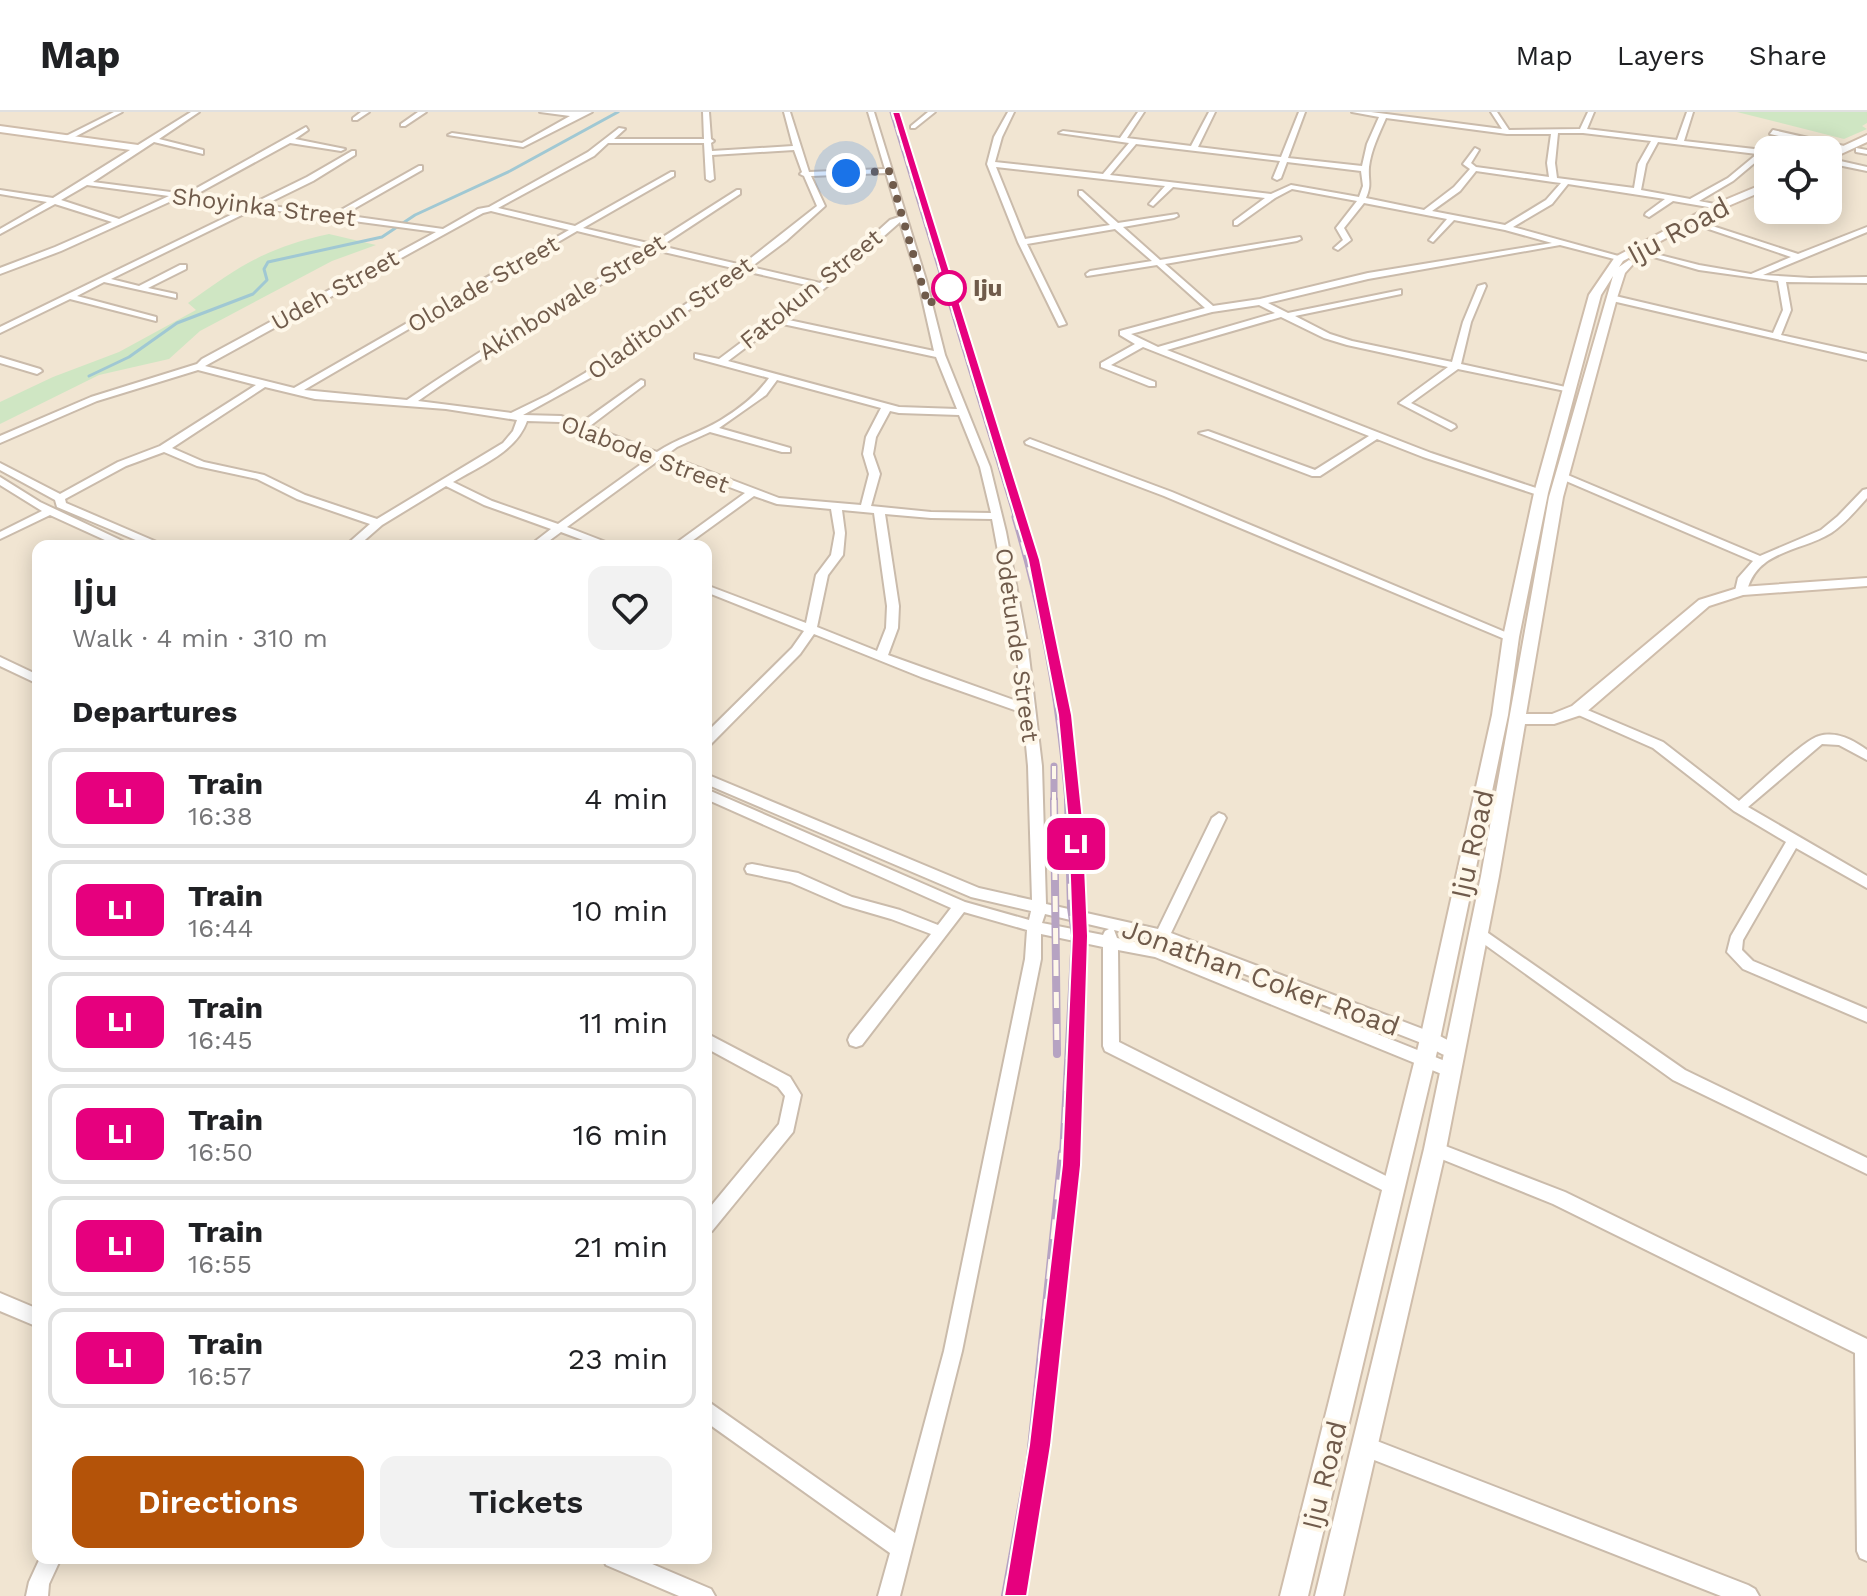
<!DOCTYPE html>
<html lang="en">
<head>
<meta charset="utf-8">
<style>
	:root { --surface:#fff; --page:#f2f2f2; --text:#202124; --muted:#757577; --line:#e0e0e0; --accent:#b45309 }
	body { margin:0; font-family:"Work Sans",sans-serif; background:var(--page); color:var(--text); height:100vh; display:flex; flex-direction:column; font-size:30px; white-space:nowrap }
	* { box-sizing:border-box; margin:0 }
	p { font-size:26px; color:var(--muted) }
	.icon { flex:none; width:44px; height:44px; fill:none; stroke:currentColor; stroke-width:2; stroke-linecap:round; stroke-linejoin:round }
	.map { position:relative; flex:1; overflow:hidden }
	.panel { position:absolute; left:32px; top:428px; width:680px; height:1024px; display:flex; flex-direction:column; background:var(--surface); border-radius:16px; box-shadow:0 4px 20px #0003 }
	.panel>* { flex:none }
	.badge { padding:0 16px; border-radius:12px; font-size:28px; line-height:52px }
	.buttons { position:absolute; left:1754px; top:24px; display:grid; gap:16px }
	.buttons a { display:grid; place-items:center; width:88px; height:88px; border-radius:16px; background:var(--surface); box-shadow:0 4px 20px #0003; font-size:40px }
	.you { position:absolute; width:40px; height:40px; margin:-20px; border:6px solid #fff; border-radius:50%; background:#1a73e8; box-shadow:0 0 0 12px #1a73e833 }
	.map>.badge { position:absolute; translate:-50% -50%; box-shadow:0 0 0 4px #fff }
	h2 { padding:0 40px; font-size:30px; line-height:72px }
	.round { display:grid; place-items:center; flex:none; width:84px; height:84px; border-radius:16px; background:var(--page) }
	.head { display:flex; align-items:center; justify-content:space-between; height:136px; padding:0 40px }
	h1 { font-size:38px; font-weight:600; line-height:60px }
	.primary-button { display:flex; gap:16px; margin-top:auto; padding:16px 40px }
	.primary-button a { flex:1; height:92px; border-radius:16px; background:var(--accent); color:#fff; font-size:32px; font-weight:600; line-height:92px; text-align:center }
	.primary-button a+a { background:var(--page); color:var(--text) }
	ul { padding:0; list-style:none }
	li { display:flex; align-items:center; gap:24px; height:100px; margin:0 16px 12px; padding:0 24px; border:4px solid var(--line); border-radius:16px }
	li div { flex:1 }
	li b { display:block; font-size:30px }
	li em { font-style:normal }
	li .badge { min-width:88px; font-weight:700; text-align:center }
	header { display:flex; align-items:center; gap:48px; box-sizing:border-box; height:112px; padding:0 40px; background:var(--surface); border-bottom:2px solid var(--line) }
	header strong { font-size:38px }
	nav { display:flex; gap:44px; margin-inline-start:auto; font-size:28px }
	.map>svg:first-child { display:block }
</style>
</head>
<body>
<header>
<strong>Map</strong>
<nav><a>Map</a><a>Layers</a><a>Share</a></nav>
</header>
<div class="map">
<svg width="1867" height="1484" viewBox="0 0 1867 1484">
	<rect width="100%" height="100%" fill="#faf3e3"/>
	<!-- residential -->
	<path fill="#f1e5d2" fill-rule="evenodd" d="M0 0H1867V1484H0ZM1768 38H1828V98H1768ZM38 434H706V1446H38Z"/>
	<!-- green -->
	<path fill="#cfe6c3" d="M1737 0H1867V11L1862 14 1867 17 1844 27Z
		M329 122 376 133 332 149 200 219 169 247 99 263 0 312V290L53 265 119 240 196 198 188 191C240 154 265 136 329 122Z"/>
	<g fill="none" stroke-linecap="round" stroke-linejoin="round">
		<!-- stream -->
		<path stroke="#a0c8d3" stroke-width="3" d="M89 264 129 245 177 211 253 182 267 168 264 157 268 150 382 125 415 103 510 59 618 0"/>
		<defs>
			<path id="street" d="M114 0H122L67 29 60 27Z
				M191 0H199L159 27 203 38V42L154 30 93 70 186 82 306 15 308 18 295 27 345 37 341 39 290 31 195 83 254 91 307 65 352 39H355V43L313 69 264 93 334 102 419 54H422V58L343 103 443 117 478 97 489 95 588 40 619 16 625 17 614 27H704L703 0H709L711 27 714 29 711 31 712 39 793 34 784 0H790L809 60 885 57 868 0H874L926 168 945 243 990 355 1006 420 1028 536 1042 654 1046 792 1158 817 1212 706 1219 701 1224 703 1226 706 1171 821 1436 922 1459 934 1461 939 1459 944C1447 948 1434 937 1424 932L1160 829 1114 818 1117 826 1162 836 1455 953 1457 958 1455 963 1449 965 1155 845 1118 838 1119 930 1400 1071 1403 1076 1400 1081 1394 1084 1105 939 1103 934V835L1041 822V847L962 1239 900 1484H878L890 1441 706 1310V1288L895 1421 944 1239 1025 847 1027 818 964 800 862 933 856 935 850 933 848 928 850 923 931 822 891 807 843 793 790 770 747 761 745 757 747 753 752 752 798 761 852 785 900 798 938 813 951 796 706 687V677L965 790 1029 808 1031 799 971 785 706 672V662L979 776 1032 788 1028 654 1023 601 921 565 814 522 800 542 711 632 706 633V621L792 536 804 519 706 480V473L806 511 816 463 831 443 835 421 831 397 777 392 754 384 685 434H672L745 381 659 348 567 415 616 434H599L561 420 542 434H529L551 417 484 393 446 374 382 413 358 434H345L370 412 297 387 257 367 197 354 164 340 126 354 65 387 66 391 166 434H150L57 395 55 388 0 358V351L60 382 118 350 160 334 256 273 198 258 97 289 0 331V324L91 285 197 252 202 247 436 120 256 96 111 167 139 174 180 153H186V157L148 176 176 182V186L104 170 77 184 156 205V209L70 187 0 221V215L247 95 178 86 61 139 0 162V156L55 135 112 110 55 92 0 122V117L47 90 0 82V78L53 86ZM608 31H704L706 67 710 69 714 67 712 43 794 38 802 60 800 62 804 64 817 94 742 153 661 134 740 82V78H737L652 132 583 116 674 64V60H671L575 114 498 96 594 44ZM886 61 899 105 890 108 820 171 751 155 786 129 825 94 811 64ZM87 73 169 84 119 107 61 88ZM491 99 569 118 294 276 205 254 483 101ZM900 110 918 168 934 239 784 207 825 176ZM577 119 647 136C567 188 485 234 407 288L304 278ZM655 138 737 157 585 261 548 283 511 301 418 289C495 235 577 189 655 138ZM745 159 815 175 719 247 695 242V246L769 266C757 283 739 297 721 308 700 321 677 326 657 340L590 314 644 273V269L641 268 581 311 561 304 523 303 592 265ZM778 211 936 245 957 297 899 295 728 249ZM777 268 881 296 866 325 863 342 869 362 861 393 779 386 666 343 677 335 710 320 782 340H790V336L719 316 766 283ZM265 275 315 287 446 297 517 308 513 319 503 331 377 407 305 383 264 363 204 350 172 336ZM890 299 899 301 959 303 980 355 991 401 931 400 871 394 880 362 873 342 876 325ZM527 309 560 310 651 345 558 412 492 389 453 370C480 354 516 340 527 309ZM842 398 874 401 887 494 886 516 877 539 817 515 828 463 843 443 845 421ZM885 402 931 406 992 407 1016 536 1022 591 888 543 898 516 899 494ZM1045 802 1109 817 1105 819 1103 823 1042 811Z
				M361 0H369L357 8H353V6Z
				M418 0H426L405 14H401V12Z
				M540 0H592L523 35 448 23 452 21 522 31 570 4Z
				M928 0H935L915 16H911V14Z
				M1008 0H1014L1002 25 995 50 1103 62 1129 31 1059 21 1063 19 1120 26 1138 0H1144L1127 26 1191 34 1209 0H1215L1198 35 1281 45 1299 0H1305L1288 46 1362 54 1367 32 1379 5 1352 0H1371L1502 17 1491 0H1497L1509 18 1580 17 1588 0H1594L1587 17 1677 28 1687 0H1693L1684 29 1763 38 1768 39V43H1764L1733 69 1699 89 1720 93V97L1673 89 1649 105 1645 103 1646 101 1665 87 1568 72 1552 92 1513 115 1622 145V149L1560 133 1368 167 1268 191 1288 201 1401 178V182L1295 204 1330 222 1352 229 1452 250 1463 210 1478 174 1485 172 1486 174 1471 210 1461 252 1570 276V280L1458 257 1411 291 1455 313 1456 315 1451 318 1399 291 1448 255 1347 233 1324 226 1281 205 1167 238 1431 341 1545 379V383L1541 384 1423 345 1377 327 1320 364H1312L1199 321 1208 319 1315 358 1369 324 1143 235 1111 253 1155 270V274H1149L1101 255V251L1135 232 1120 223V219L1205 196 1157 153 1087 164 1086 162 1090 159 1152 149 1115 117 1027 132 1066 212 1059 214 1018 130 987 52 994 25ZM1386 6 1507 22H1551L1547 51 1549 65 1476 55 1471 51 1479 38 1475 36 1463 52 1470 57 1454 75 1424 98 1366 86C1372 72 1368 69 1369 55 1371 38 1379 22 1386 6ZM1558 21H1583L1651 29 1638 52 1634 76 1557 66 1555 51ZM1658 30 1757 42 1728 66 1690 87 1641 78 1646 52ZM1136 32 1280 49 1273 66 1277 68 1281 66 1287 50 1361 59 1363 74 1359 85 1291 73 1271 82 1110 63ZM996 55 1165 74 1149 92 1153 94 1173 75 1265 86 1234 109V113H1237L1275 86 1292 77 1357 89 1336 116 1343 128 1334 136 1338 138 1351 128 1344 116 1364 91 1447 107 1429 128 1433 130 1454 108 1505 118 1552 131 1368 161 1260 187 1213 194 1165 152 1297 129 1301 127 1300 125 1160 148 1123 115 1174 106 1178 104 1177 102 1118 111 1082 79H1079V83L1110 113 1025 127ZM1476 59 1553 70 1561 71 1546 88 1505 113 1432 99 1460 79ZM1259 193 1275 201 1158 235 1131 222 1212 200Z
				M1773 18 1844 34 1848 36 1844 38 1770 22Z
				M1856 36 1867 38V42L1856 40Z
				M1836 48 1867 55V59L1833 52 1832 50Z
				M1697 109 1798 142 1867 115V120L1763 163 1810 166 1867 165V171L1786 170 1791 198 1781 223 1867 242V248L1608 188V184L1611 183 1773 221 1783 198 1778 169 1699 158 1640 141 1644 139 1699 153 1751 162 1791 145 1697 113Z
				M0 245 40 257 42 259 37 262 0 251Z
				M1030 327 1172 380 1517 525 1515 528H1507L1164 384 1026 332 1025 330Z
				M1563 361 1760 444 1821 418 1838 404 1863 378 1867 377V386C1856 398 1845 412 1831 421 1800 440 1757 438 1747 479L1741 482 1735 479 1738 466 1753 449 1559 366V362Z
				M0 365 40 390 133 434H118L50 403 0 427V420L42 399 0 373Z
				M0 545 38 563V572L0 554Z
				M1578 594 1663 630 1739 689C1753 677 1805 627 1819 624 1837 619 1853 628 1867 638V648L1839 633 1822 632 1748 695 1867 764V776L1796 736 1743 828 1742 838 1753 849 1867 897V910L1743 857 1727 840 1731 824 1786 730 1734 699 1653 636 1574 601 1572 598Z
				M1478 814 1685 958 1867 1046V1062L1673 968 1473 824 1471 820 1473 816Z
				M706 921 790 965 801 983 793 1020 712 1119 706 1121V1100L779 1012 785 984 778 975 706 936Z
				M1435 1030 1565 1080 1867 1227V1449L1860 1446 1857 1439 1855 1241 1553 1092 1429 1042 1427 1037 1429 1032Z
				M0 1181 38 1197V1215L0 1199Z
				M1364 1324 1748 1473 1755 1477 1759 1484H1721L1364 1344 1357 1341 1354 1334 1357 1327Z
				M40 1446H61L49 1472 48 1484H26L29 1470Z
				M603 1446H638L711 1477 715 1484H679L606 1453Z"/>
			<path id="secondary" d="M0 14 138 33 143 36 138 39 0 20Z
				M1867 23V30L1828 48V41Z
				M1768 70V77L1721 97 1623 149 1619 155 1629 148 1634 151 1625 161 1617 186 1563 385 1526 602H1552L1572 594 1699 488 1741 475 1867 466V474L1743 483 1709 494 1584 602 1554 612H1525L1499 764 1446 1037 1343 1484H1315L1424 1037 1481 764 1549 385 1613 164 1601 183 1548 381 1519 525 1508 603 1440 927 1308 1484H1280L1420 927 1492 603 1503 525 1534 381 1589 183 1615 145 1713 93Z"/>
		</defs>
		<!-- street casing -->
		<use href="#street" stroke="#cabbab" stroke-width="4"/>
		<!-- secondary casing -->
		<use href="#secondary" stroke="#cfbdab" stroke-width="4"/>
		<!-- street -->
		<use href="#street" fill="#fff" fill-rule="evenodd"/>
		<!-- secondary -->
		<use href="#secondary" fill="#fff" fill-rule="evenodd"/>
		<defs>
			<path id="rail-far3" d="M892 0 1016 407"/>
			<path id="rail-far2" d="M1015 405C1043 498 1060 593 1068 690
				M1054 654V690"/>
			<path id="rail-far1" d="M1054 688 1057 942
				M1063 1043 1075 823 1071 796 1068 688"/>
			<path id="rail" d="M1006 1484 1031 1346 1063 1041"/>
		</defs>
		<!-- rail-far3 casing -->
		<use href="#rail-far3" stroke="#b6a3c2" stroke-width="5"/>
		<!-- rail-far2 casing -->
		<use href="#rail-far2" stroke="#b6a3c2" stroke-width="7"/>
		<!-- rail-far1 casing -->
		<use href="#rail-far1" stroke="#b6a3c2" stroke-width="8"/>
		<!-- rail casing -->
		<use href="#rail" stroke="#b6a3c2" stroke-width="10"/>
		<!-- rail-far3 -->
		<use href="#rail-far3" stroke="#fef7e9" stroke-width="3" stroke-dasharray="8" stroke-linecap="butt"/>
		<!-- rail-far2 -->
		<use href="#rail-far2" stroke="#fef7e9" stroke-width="4" stroke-dasharray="13" stroke-linecap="butt"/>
		<!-- rail-far1 -->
		<use href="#rail-far1" stroke="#fef7e9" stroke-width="5" stroke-dasharray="16" stroke-linecap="butt"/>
		<!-- rail -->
		<use href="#rail" stroke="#fef7e9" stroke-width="7" stroke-dasharray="20" stroke-linecap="butt"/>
	</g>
	<!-- line -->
	<path fill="#e6007e" stroke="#fff" stroke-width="2" d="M892 0H900L1040 448 1072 603 1083 709 1088 824 1081 1053 1051 1333 1027 1484H1004L1029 1333 1062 1053 1072 824 1068 709 1058 603 1028 448Z"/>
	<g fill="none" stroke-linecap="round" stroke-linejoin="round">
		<!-- walk -->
		<path stroke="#705b4b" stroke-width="8" stroke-dasharray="0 14.4" d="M846 61 889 59 928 193 949 176"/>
	</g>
	<!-- markers -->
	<circle fill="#fff" stroke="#e6007e" stroke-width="4" cx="949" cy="176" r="16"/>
	<g text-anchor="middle" stroke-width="8" stroke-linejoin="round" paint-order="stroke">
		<!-- far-street labels -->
		<g font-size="24" fill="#705b4b" stroke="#fef7e9">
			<text transform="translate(264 95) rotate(7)" y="8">Shoyinka Street</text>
			<text transform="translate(483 172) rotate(-30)" y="8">Ololade Street</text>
			<text transform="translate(811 177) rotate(-39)" y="8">Fatokun Street</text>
			<text transform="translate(335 178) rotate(-29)" y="8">Udeh Street</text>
			<text transform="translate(572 185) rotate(-32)" y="8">Akinbowale Street</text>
			<text transform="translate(670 206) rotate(-35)" y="8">Oladitoun Street</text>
			<text transform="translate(645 342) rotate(21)" y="8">Olabode Street</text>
			<text transform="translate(1017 533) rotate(82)" y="8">Odetunde Street</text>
		</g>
		<!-- far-stop labels -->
		<g font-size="24" font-weight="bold" fill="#705b4b" stroke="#fef7e9" text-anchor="start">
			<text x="973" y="184">Iju</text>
		</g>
		<!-- street labels -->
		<g font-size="28" fill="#705b4b" stroke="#fef7e9">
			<text transform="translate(1678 118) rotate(-28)" y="10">Iju Road</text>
			<text transform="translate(1472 732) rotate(-77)" y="10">Iju Road</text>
			<text transform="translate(1261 865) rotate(20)" y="10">Jonathan Coker Road</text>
			<text transform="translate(1324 1363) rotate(-76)" y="10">Iju Road</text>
		</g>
	</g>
</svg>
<div class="buttons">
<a><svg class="icon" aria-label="locate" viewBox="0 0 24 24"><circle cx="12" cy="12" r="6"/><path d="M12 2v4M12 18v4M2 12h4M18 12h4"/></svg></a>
</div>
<div class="you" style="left:846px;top:61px"></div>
<b class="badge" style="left:1076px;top:732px;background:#e6007e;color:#fff">LI</b>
<section class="panel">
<div class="head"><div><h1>Iju</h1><p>Walk · 4 min · 310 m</p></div><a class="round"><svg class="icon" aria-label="heart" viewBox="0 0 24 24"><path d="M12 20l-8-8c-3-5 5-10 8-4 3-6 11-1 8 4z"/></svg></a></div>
<h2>Departures</h2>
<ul>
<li><span class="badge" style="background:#e6007e;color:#fff">LI</span><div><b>Train</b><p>16:38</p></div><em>4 min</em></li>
<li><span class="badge" style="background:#e6007e;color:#fff">LI</span><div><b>Train</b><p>16:44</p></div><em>10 min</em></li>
<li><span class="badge" style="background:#e6007e;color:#fff">LI</span><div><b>Train</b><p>16:45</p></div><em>11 min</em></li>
<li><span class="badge" style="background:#e6007e;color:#fff">LI</span><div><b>Train</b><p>16:50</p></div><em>16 min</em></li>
<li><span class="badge" style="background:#e6007e;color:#fff">LI</span><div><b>Train</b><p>16:55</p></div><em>21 min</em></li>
<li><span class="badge" style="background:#e6007e;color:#fff">LI</span><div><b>Train</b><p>16:57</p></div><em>23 min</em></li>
</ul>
<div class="primary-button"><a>Directions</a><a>Tickets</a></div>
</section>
</div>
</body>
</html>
